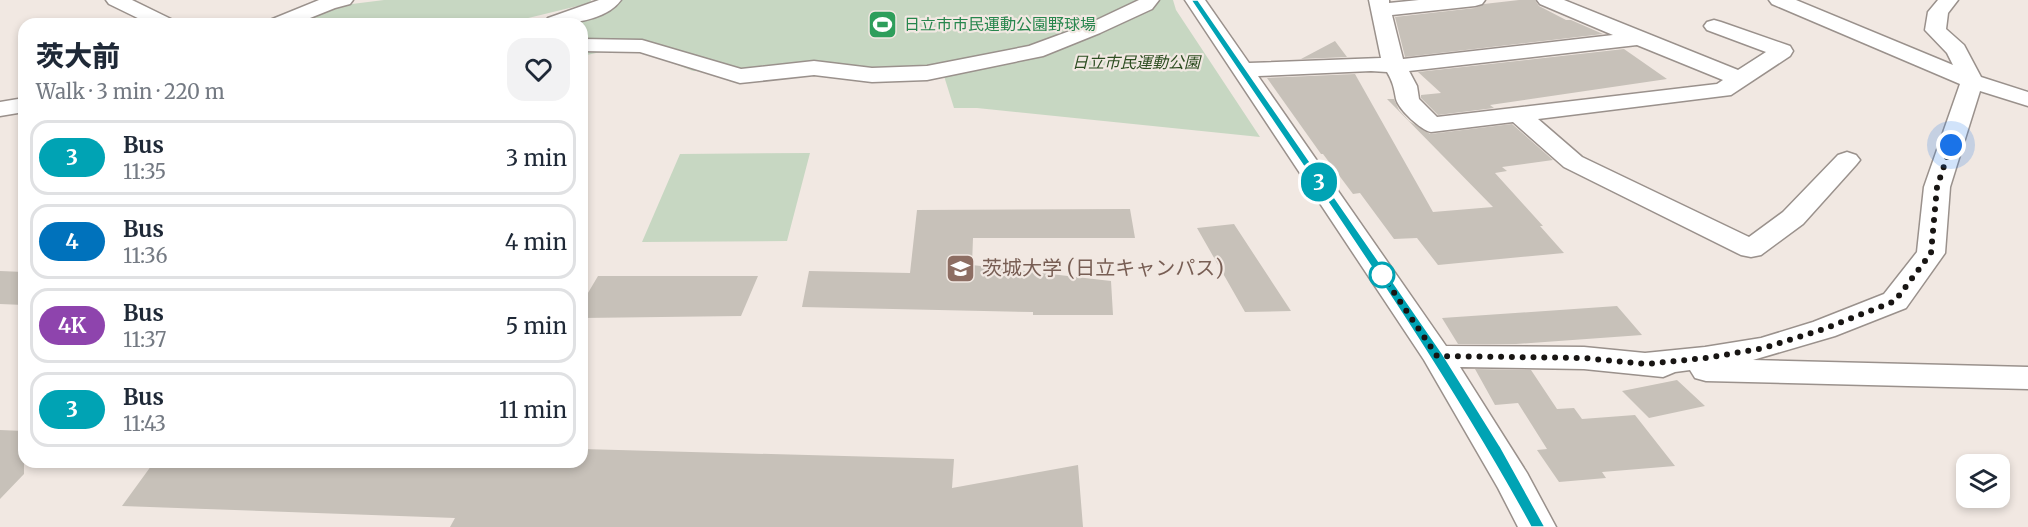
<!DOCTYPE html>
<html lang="en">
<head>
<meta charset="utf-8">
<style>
	:root { --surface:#fff; --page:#f2f2f3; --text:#1f2937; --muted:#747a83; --line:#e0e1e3 }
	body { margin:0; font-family:Merriweather,"Noto Sans JP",serif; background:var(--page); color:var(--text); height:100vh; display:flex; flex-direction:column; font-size:22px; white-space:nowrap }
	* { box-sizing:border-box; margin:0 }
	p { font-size:20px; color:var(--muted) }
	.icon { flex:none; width:33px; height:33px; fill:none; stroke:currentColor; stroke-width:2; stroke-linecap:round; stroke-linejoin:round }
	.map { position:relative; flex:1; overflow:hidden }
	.panel { position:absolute; left:18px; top:18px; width:570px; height:450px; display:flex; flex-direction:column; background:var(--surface); border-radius:18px; box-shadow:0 3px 9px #0003 }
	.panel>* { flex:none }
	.badge { padding:0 12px; border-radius:20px; font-size:21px; line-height:39px }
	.fabs { position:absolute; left:1956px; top:454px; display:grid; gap:12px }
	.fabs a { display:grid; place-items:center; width:54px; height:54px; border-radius:12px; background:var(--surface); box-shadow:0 3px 9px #0003; font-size:30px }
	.you { position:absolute; width:30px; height:30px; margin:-15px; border:4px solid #fff; border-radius:50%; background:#1a73e8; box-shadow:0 0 0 9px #1a73e833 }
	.map>.badge { position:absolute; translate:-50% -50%; box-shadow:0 0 0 3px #fff }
	.round { display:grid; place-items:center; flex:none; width:63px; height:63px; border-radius:18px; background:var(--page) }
	.overview { display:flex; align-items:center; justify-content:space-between; height:102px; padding:0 18px }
	h1 { font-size:28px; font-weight:800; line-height:45px }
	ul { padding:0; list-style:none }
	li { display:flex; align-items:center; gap:18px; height:75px; margin:0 12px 9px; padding:0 6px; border:3px solid var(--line); border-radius:18px }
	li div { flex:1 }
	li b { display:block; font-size:22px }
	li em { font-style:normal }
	li .badge { min-width:66px; font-weight:700; text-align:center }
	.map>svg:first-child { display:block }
</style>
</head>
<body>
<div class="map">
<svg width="2028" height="527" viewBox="0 0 2028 527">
	<rect width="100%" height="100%" fill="#f1e8e2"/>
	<!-- green -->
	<path fill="#c7d7c2" d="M384 0H591L590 3 520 20 481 18 422 24H285L352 4Z
		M604 0H1173L1176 10 1260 137 977 108H954L944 76 693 71 629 46 582 56V24H540L538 22 597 6Z
		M810 153 787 241 642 242 680 154Z"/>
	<!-- building -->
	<path fill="#c7c1b9" d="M1519 0H1535L1539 6 1566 20H1571L1603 34 1405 57 1395 17 1475 8 1484 4Z
		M1335 41 1347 57 1301 59Z
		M1624 49 1667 79 1490 105 1494 108 1438 115 1421 98V95L1441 93 1418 72Z
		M1355 74 1433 212 1493 207 1387 99H1394L1399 110 1409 121 1430 134 1512 124 1553 160 1502 167 1507 171 1495 173 1543 226H1540L1564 253 1438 265 1417 238 1394 239 1360 193 1353 194 1323 154H1321L1267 78Z
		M1130 209 1135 238H973L972 265 1111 281 1113 315H1033V312L802 307 809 271 910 273 917 210Z
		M1234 224 1291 311 1245 312 1197 228Z
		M0 271 24 272V305L0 304Z
		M598 276H758L741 316 582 318V303Z
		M1617 306 1642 335 1516 344H1458L1442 318Z
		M1475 369 1531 370 1557 409 1574 408 1582 419 1635 415 1675 466 1602 472 1606 478 1559 482 1537 450 1547 449 1518 403 1495 405Z
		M1677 380 1705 406 1649 418 1622 391Z
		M0 430 24 431V474L0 499Z
		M582 449 954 459 952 488 1078 465 1083 527H450L455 518 122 506 154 462H582Z"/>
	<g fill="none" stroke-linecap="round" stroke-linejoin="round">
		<defs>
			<path id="minor" d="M106 0H132L173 20 176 24H150L109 4Z
				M319 0H353L350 4 335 8 295 24H267L270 20Z
				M599 0H621C606 21 569 24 546 24L545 22 548 18Z
				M1139 0H1159L1152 9 1100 33 1043 56 927 80 872 82 814 75 740 83 640 52 582 51V39L642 40 741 69 814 61 872 68 927 66 1029 46 1086 25Z
				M1185 0H1205L1249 63 1381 58 1369 0H1389V3L1419 0H1485L1482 4 1475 6 1392 15 1403 59 1613 35 1540 4 1537 0H1564L1738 70 1766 52 1707 30 1704 26 1707 22 1714 20 1721 22 1790 46 1793 51 1790 56 1731 95 1538 119 1582 157 1749 237 1783 212 1838 155 1847 152 1856 155 1860 160 1856 165 1803 224 1761 255 1751 257 1741 255 1564 167 1513 122 1431 132C1421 130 1399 110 1396 99 1394 88 1393 82 1387 72L1371 71 1258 76 1446 346 1584 347 1645 353 1705 347 1761 338 1813 322 1884 294 1917 252 1924 187 1960 84 1772 4 1769 0H1796L1953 65 1947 53 1925 30 1928 12 1938 0H1958L1948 13 1946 29 1964 45 1981 77 2028 92V106L1980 91 1950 187 1945 253 1906 308 1835 336 1753 360 2028 367V389L1706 381 1695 378 1690 370 1675 372 1663 377 1584 369 1460 367 1527 473 1556 527H1518L1498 488 1424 360ZM1637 45 1723 80 1717 84 1437 117 1419 99 1417 86 1409 71Z
				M24 98V112L0 116V102Z"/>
		</defs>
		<!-- minor casing -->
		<use href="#minor" stroke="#9a918c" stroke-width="3"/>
		<!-- minor -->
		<use href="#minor" fill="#fff" fill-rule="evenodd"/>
	</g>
	<!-- line -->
	<path fill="#00a3b4" stroke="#fff" stroke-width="1.5" d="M1191 0H1198L1442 353 1500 446 1545 527H1531C1432 346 1308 175 1191 0Z"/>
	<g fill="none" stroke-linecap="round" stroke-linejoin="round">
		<!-- walk -->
		<path stroke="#181513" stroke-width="6" stroke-dasharray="0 10.8" d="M1382 275 1437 356 1584 358 1646 364 1706 358 1764 348 1824 329 1895 301 1931 253 1937 187 1951 145"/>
	</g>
	<!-- icons -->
	<defs>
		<symbol id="stadium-square" viewBox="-11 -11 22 22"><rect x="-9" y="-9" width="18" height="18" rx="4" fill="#2e9e5b" stroke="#f1e8e2"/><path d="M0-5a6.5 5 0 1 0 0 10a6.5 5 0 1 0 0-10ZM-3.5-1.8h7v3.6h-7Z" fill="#fff"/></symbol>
		<symbol id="university-square" viewBox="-11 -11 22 22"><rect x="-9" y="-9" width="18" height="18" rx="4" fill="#8d6e63" stroke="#f1e8e2"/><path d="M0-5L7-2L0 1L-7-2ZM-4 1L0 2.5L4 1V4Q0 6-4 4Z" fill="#fff"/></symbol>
	</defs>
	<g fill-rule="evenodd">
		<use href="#stadium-square" x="866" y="8" width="33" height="33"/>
		<use href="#university-square" x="944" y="252" width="33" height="33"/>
	</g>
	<!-- markers -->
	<circle fill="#fff" stroke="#00a3b4" stroke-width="3" cx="1382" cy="275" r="12"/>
	<g text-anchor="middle" stroke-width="4.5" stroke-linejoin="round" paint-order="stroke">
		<!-- far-leisure labels -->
		<g font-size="16" fill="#27864d" stroke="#f1e8e2" text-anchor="start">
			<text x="904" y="30">日立市市民運動公園野球場</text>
		</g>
		<!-- far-park labels -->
		<g font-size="16" font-style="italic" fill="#2d4d21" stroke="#f1e8e2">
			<text x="1136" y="68">日立市民運動公園</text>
		</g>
		<!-- education labels -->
		<g font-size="20" fill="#785e54" stroke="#f1e8e2" text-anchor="start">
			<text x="982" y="275">茨城大学 (日立キャンパス)</text>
		</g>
	</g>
</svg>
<div class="fabs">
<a><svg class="icon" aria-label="layers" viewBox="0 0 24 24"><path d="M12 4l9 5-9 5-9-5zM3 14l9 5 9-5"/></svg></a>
</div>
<div class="you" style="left:1951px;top:145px"></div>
<b class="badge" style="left:1319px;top:182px;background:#00a3b4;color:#fff">3</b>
<section class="panel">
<div class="overview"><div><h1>茨大前</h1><p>Walk · 3 min · 220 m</p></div><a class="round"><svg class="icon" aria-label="heart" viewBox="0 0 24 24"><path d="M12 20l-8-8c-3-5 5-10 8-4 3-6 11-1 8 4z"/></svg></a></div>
<ul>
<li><span class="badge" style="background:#00a3b4;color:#fff">3</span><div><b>Bus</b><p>11:35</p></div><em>3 min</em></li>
<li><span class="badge" style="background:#0072bc;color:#fff">4</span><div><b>Bus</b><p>11:36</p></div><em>4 min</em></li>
<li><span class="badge" style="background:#8e44ad;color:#fff">4K</span><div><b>Bus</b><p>11:37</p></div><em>5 min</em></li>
<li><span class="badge" style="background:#00a3b4;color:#fff">3</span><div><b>Bus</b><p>11:43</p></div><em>11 min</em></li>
</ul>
</section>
</div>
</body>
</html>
